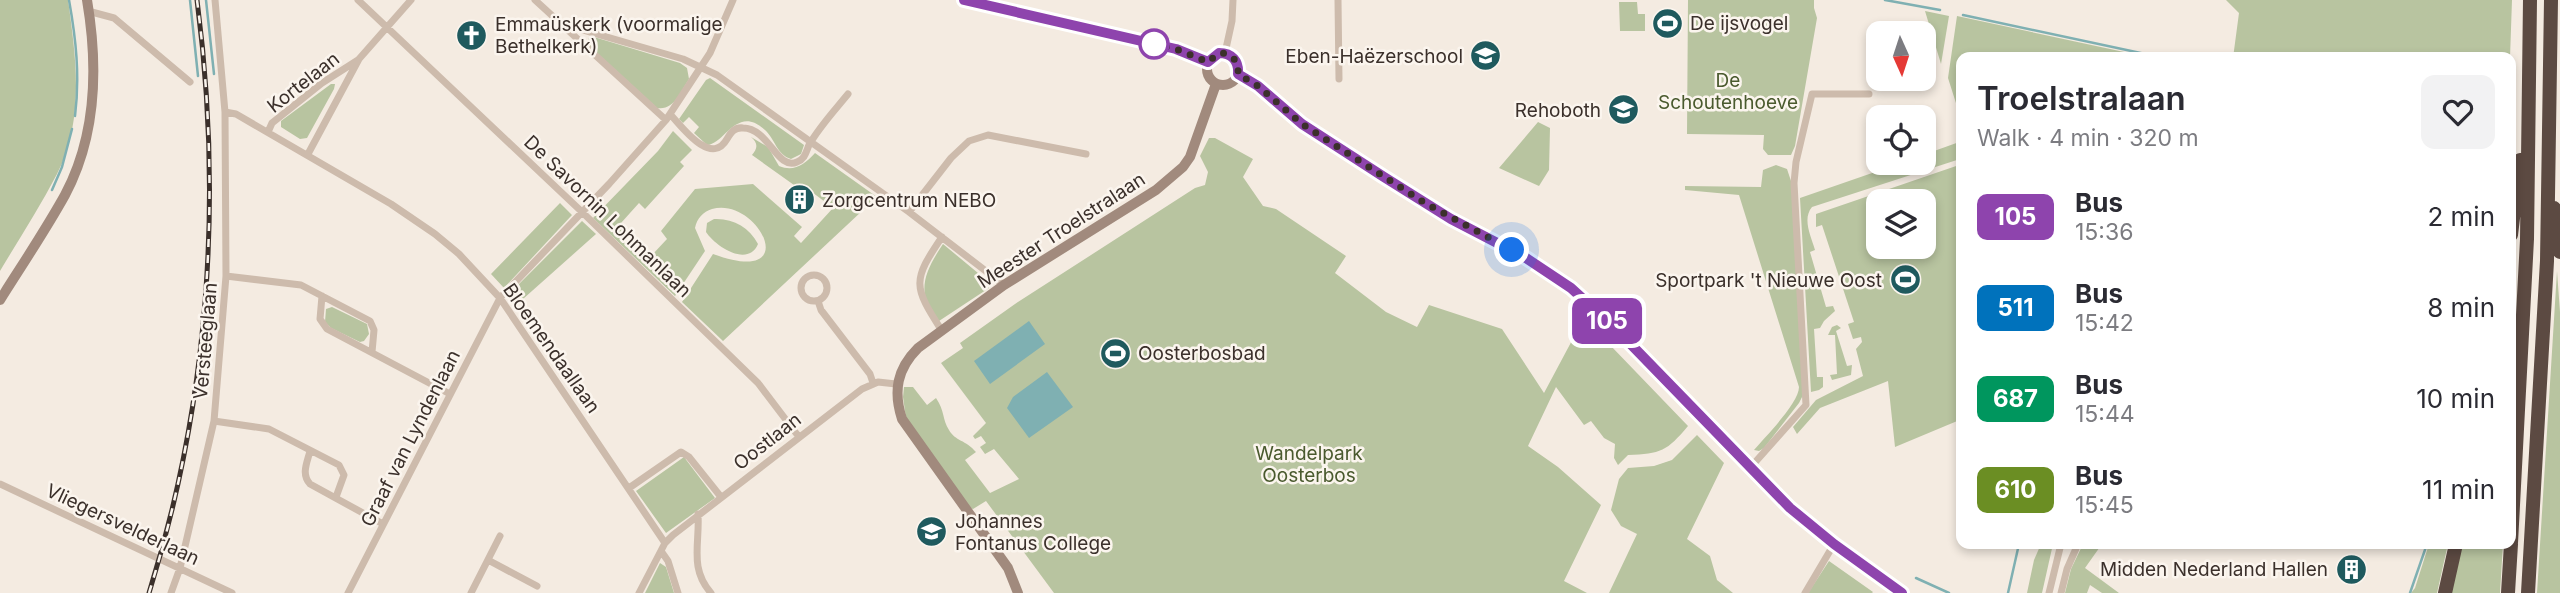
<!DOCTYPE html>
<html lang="en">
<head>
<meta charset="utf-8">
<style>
	:root { --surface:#fff; --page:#f2f2f3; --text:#2b2b33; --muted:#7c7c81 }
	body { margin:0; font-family:Inter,sans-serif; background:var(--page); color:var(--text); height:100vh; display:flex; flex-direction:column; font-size:26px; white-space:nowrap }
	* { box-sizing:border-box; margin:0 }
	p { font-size:23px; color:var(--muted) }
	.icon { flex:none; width:38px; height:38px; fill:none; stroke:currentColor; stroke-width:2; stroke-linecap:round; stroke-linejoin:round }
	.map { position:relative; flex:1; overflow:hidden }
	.panel { position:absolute; left:1956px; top:52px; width:560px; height:497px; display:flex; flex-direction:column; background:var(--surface); border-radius:14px; box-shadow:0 4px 10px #0003 }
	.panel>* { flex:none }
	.badge { padding:0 14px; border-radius:10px; font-size:24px; line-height:46px }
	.needle { width:46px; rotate:177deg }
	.tools { position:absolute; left:1866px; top:21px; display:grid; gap:14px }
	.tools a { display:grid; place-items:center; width:70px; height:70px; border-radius:14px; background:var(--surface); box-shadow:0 4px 10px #0003; font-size:35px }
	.you { position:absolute; width:35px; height:35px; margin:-18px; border:5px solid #fff; border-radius:50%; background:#1a73e8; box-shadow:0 0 0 10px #1a73e833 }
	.map>.badge { position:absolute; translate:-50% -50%; box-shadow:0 0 0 4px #fff }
	.round { display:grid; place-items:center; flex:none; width:74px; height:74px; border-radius:14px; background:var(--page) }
	.head { display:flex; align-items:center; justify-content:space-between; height:119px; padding:0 21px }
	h1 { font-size:33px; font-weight:600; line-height:52px }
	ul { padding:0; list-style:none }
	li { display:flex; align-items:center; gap:21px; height:91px; padding:0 21px }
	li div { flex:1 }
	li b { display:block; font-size:26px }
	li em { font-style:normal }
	li .badge { min-width:77px; font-weight:700; text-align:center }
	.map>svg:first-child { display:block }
</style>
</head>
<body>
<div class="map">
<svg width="2560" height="593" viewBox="0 0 2560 593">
	<rect width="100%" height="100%" fill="#f4ebe1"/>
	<!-- green -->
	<path fill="#b8c4a0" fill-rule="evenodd" d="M0 0H68C76 58 85 119 57 174 40 207 19 239 0 271Z
		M1688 0H1814V8L1817 18 1795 146 1791 155H1768L1763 149 1764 135 1687 134Z
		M2226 0H2512L2510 58H2233L2239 13Z
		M1619 2H1637L1638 14H1645V31H1620Z
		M1925 11 1949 16 1941 64Z
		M1957 16 2152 58H1962V122L1948 78Z
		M594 37 680 63 687 68 689 79C681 91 674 111 657 108L587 44 589 38Z
		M710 78 804 145 801 154 791 159C777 155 775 139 765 130 737 104 725 144 707 145L694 133 699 127 689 117 683 123 679 119 706 80Z
		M331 84H335L334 89 307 138 300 139 281 127V121Z
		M1538 122 1550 128 1549 170 1539 186 1499 168Z
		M673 131 692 150 680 162 684 166 645 209 639 203 621 223 628 231 623 238 644 257 648 253 652 255 667 239 661 231 695 189 753 184 802 227 794 236 801 243 833 208 804 186 801 190 752 155C758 148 758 143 751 137L768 147 779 166C794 172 804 165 815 153L877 197 723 341 682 302 713 254C805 288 758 196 712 209 703 212 697 218 695 228L705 251 675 296 593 218 658 151Z
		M1209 138H1215L1253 159 1243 177 1263 206 1276 209 1346 256 1335 273 1386 312 1417 327 1429 305 1502 329 1544 393 1584 318 1688 426C1667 451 1661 454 1628 455L1618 465 1614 458 1615 444 1604 438 1591 421 1584 425 1556 387 1528 446 1558 467 1601 505 1564 581 1587 593H1054L986 501 973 509 970 508 906 418 903 397 904 387H913L927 405 936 398C945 411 942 419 949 430 955 441 966 440 976 452L965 460 990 493 1019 479 994 449 985 454 980 447 986 443 981 436 975 439 973 436 986 423 941 363 963 348 960 343 1015 304 1195 188 1205 185 1208 172 1200 156Z
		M1962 141 1960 159 1812 207C1802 219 1811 236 1815 250L1810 252 1826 307 1833 306 1835 311 1824 321 1820 328 1814 329 1817 377H1823V387L1819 390 1811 392 1800 198 1901 163H1923V155Z
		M1962 164V419L1895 447 1888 381 1820 408 1797 434 1793 427 1816 400 1863 376 1856 349 1862 342 1861 337 1853 339 1848 324 1854 322 1822 225 1816 227V214ZM1878 201H1923V247H1878Z
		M1776 165 1787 169 1792 184 1804 393 1799 403 1764 448 1759 451 1754 450C1765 437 1799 403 1799 387L1739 195 1685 190V186L1761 187 1763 170Z
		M560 203 572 215 504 288 491 274Z
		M714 219C733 218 749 227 758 244 748 268 715 246 706 232L707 223Z
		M582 221 596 234 514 307 508 295Z
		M943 244 984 278 989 288 939 321C914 294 925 271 943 244Z
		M2557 271 2560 312V593H2537Z
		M332 307 367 324 369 334 364 341 360 342 331 328 325 322 326 309Z
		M1837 325 1841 328 1836 331 1847 366 1852 365 1851 375 1832 380 1830 375 1837 374 1835 335H1828L1832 327Z
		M1697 435 1724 463 1687 539 1710 556 1717 580 1733 593H1609L1637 534 1621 526 1611 510 1619 479 1628 468 1654 466 1672 460Z
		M684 457 715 498 666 533 636 491Z
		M2041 544H2053L2042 593H2027L2034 560Z
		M2083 544H2102L2085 568 2119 593H2102L2090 585 2087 593H2065L2071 569Z
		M2429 544H2448L2437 593H2411L2415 588Z
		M2461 544H2503L2500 593H2451Z
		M1829 561 1873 592 1872 593H1808Z
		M660 563 666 567 674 593H645Z"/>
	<!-- water -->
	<path fill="#7fb0b2" d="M1029 321 1045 344 990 384 974 361Z
		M1047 372 1073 407 1029 438 1007 408 1013 397Z"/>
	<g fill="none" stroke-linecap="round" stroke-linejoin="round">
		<!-- stream -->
		<path stroke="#7fb0b2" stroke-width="2.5" d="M69 0C76 39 80 76 75 116
			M190 0 198 76
			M206 0 214 74
			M1885 0 1940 10
			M1963 15 2164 58
			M52 190 62 167 72 129
			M1916 578 1949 593
			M2008 593 2019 544
			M2410 593 2427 544"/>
		<!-- street -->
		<path stroke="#cdbbac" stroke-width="7" d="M358 0 581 211 758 383 799 437
			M535 0 666 120
			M1338 0 1339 79
			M88 11 114 18 190 82
			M562 24 683 59 717 75 909 212 1004 285
			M1225 53 1232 21 1233 0
			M225 112 236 114 391 204 435 234 459 254 500 298 665 543
			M670 114C682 127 711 167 727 139 731 132 735 127 743 128 769 128 777 171 797 162 805 159 806 152 809 145 819 127 835 110 848 94
			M268 132 272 123 322 83 358 60
			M308 154 359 59 411 0
			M909 212 951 158 969 141 988 135 1086 154
			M801 288a13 13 0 1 1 26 0a13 13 0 1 1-26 0Z
			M226 276 301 285 370 321 374 330 372 352
			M322 296 320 319 327 329 450 394
			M818 301 821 310 870 374 873 383
			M942 331C913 286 912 281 942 237
			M214 421 269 429 339 465 344 475 336 497
			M310 451C307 463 301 474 310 484L383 524
			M1750 468 1806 405 1794 183 1796 162 1812 94H1869
			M0 484 232 593
			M629 488 681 452 689 457 721 497
			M698 514C700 544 689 568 711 593
			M661 551 668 561 678 593
			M488 560 537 586
			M171 593 180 568 214 421 226 276 225 112 215 0
			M348 593 500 298 609 184 666 120 710 53 733 0
			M471 593 500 536
			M639 593 665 543 673 535 862 389 878 382 896 384
			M1805 593 1834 544
			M2049 593 2061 544
			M2061 593 2067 569 2078 544"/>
		<!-- secondary -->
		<path stroke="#a18a7d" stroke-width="10" d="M964 0 1176 49 1208 62
			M1207 69a16 16 0 1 1 32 0a16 16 0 1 1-32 0Z
			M1238 74 1258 86 1302 124 1425 203 1526 258 1571 288 1615 328 1790 508 1834 544 1902 593
			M0 300C22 265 45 231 65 195 97 135 98 65 87 0
			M1018 593 1008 568 902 419C893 391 897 369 918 348L1004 285 1156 190 1183 167 1190 157 1216 84"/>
		<!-- highway -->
		<path stroke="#5c4a42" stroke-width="14" d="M2554 208 2560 252
			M2511 235 2520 160
			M2511 543 2527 239 2530 0
			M2445 593 2456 544
			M2508 593 2511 544
			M2528 593 2547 261 2551 0"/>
		<defs>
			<path id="rail" d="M149 593C209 401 223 199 197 0"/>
		</defs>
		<!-- rail casing -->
		<use href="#rail" stroke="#3b302b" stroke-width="5"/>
		<!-- rail -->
		<use href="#rail" stroke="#fbf5ee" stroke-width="2.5" stroke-dasharray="8" stroke-linecap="butt"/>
	</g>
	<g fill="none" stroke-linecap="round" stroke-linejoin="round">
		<defs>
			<path id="line" d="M964 0 1176 49 1208 62 1219 53C1232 53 1239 61 1238 74L1258 86 1302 124 1384 177 1451 219 1526 258 1571 288 1615 328 1790 508 1834 544 1902 593"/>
		</defs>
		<!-- line casing -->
		<use href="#line" stroke="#fff" stroke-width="16"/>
		<!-- line -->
		<use href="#line" stroke="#8e44ad" stroke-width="10"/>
		<!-- walk -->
		<path stroke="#3b302b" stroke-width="7" stroke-dasharray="0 12.6" d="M1154 44 1176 49 1208 62 1219 53C1232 53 1239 61 1238 74L1258 86 1302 124 1425 203 1512 250"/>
	</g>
	<!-- icons -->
	<defs>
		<symbol id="stadium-disc" viewBox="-11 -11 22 22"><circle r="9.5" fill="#1f5a5e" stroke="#fbf5ee"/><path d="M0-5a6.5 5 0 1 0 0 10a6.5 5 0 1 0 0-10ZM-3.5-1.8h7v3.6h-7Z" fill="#fff"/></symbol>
		<symbol id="church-disc" viewBox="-11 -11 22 22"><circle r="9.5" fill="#1f5a5e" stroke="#fbf5ee"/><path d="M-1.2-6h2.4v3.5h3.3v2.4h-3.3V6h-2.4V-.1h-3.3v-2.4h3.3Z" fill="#fff"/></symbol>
		<symbol id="school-disc" viewBox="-11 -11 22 22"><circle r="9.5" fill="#1f5a5e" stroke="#fbf5ee"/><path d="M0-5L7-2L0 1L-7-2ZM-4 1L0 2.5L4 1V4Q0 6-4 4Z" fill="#fff"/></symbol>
		<symbol id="building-disc" viewBox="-11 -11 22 22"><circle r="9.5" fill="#1f5a5e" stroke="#fbf5ee"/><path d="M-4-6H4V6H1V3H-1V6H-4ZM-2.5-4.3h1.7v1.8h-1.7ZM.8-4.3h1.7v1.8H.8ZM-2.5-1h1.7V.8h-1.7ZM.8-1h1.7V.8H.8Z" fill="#fff"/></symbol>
	</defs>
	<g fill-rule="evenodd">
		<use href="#stadium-disc" x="1650" y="6" width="35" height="35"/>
		<use href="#church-disc" x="454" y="18" width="35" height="35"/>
		<use href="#school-disc" x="1468" y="38" width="35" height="35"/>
		<use href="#school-disc" x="1606" y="92" width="35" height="35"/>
		<use href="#building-disc" x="782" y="182" width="35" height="35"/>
		<use href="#stadium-disc" x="1888" y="262" width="35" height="35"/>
		<use href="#stadium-disc" x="1098" y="336" width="35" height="35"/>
		<use href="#school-disc" x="914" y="514" width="35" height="35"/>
		<use href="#building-disc" x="2334" y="552" width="35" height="35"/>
	</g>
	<!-- markers -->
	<circle fill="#fff" stroke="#8e44ad" stroke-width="3.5" cx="1154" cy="44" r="14"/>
	<g text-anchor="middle" stroke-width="5" stroke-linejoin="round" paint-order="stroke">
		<!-- poi labels -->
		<g font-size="19" fill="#3b302b" stroke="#fbf5ee" text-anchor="start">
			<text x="1690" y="30">De ijsvogel</text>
			<text x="495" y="31">Emmaüskerk (voormalige<tspan x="495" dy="22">Bethelkerk)</tspan></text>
			<text x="1463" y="63" text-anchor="end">Eben-Haëzerschool</text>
			<text x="1601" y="117" text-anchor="end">Rehoboth</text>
			<text x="822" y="207">Zorgcentrum NEBO</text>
			<text x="1882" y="287" text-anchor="end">Sportpark 't Nieuwe Oost</text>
			<text x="1138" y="360">Oosterbosbad</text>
			<text x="955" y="528">Johannes<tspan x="955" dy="22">Fontanus College</tspan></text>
			<text x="2328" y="576" text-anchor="end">Midden Nederland Hallen</text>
		</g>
		<!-- park labels -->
		<g font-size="19" fill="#4a5a2e" stroke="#fbf5ee">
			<text x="1728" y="87">De<tspan x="1728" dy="22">Schoutenhoeve</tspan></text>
			<text x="1309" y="460">Wandelpark<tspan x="1309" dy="22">Oosterbos</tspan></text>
		</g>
		<!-- street labels -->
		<g font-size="19" fill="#3b302b" stroke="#fbf5ee">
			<text transform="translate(303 82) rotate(-38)" y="7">Kortelaan</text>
			<text transform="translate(608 216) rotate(44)" y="7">De Savornin Lohmanlaan</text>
			<text transform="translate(1061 230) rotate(-33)" y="7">Meester Troelstralaan</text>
			<text transform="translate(205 341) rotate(-85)" y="7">Versteeglaan</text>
			<text transform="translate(552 348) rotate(55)" y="7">Bloemendaallaan</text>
			<text transform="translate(410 438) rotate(-63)" y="7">Graaf van Lyndenlaan</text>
			<text transform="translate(767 441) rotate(-38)" y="7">Oostlaan</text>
			<text transform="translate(123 524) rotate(25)" y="7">Vliegersvelderlaan</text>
		</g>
	</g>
</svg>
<div class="tools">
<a><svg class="needle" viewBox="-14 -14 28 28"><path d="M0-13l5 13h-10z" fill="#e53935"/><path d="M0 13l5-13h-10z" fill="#7c7c81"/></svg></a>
<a><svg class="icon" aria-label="locate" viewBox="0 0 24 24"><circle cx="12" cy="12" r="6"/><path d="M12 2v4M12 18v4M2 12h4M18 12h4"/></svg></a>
<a><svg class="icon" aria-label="layers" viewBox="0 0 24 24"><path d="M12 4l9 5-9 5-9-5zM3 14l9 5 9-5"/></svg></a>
</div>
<div class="you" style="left:1512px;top:250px"></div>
<b class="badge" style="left:1607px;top:321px;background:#8e44ad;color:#fff">105</b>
<section class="panel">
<div class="head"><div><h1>Troelstralaan</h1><p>Walk · 4 min · 320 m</p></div><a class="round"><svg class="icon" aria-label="heart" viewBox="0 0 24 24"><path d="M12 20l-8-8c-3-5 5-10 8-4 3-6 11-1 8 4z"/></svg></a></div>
<ul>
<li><span class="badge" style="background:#8e44ad;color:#fff">105</span><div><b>Bus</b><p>15:36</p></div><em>2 min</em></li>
<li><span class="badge" style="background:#0072bc;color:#fff">511</span><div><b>Bus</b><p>15:42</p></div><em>8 min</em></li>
<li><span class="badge" style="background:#00965e;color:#fff">687</span><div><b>Bus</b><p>15:44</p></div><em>10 min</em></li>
<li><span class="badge" style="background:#6b8e23;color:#fff">610</span><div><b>Bus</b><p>15:45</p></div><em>11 min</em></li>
</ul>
</section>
</div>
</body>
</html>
